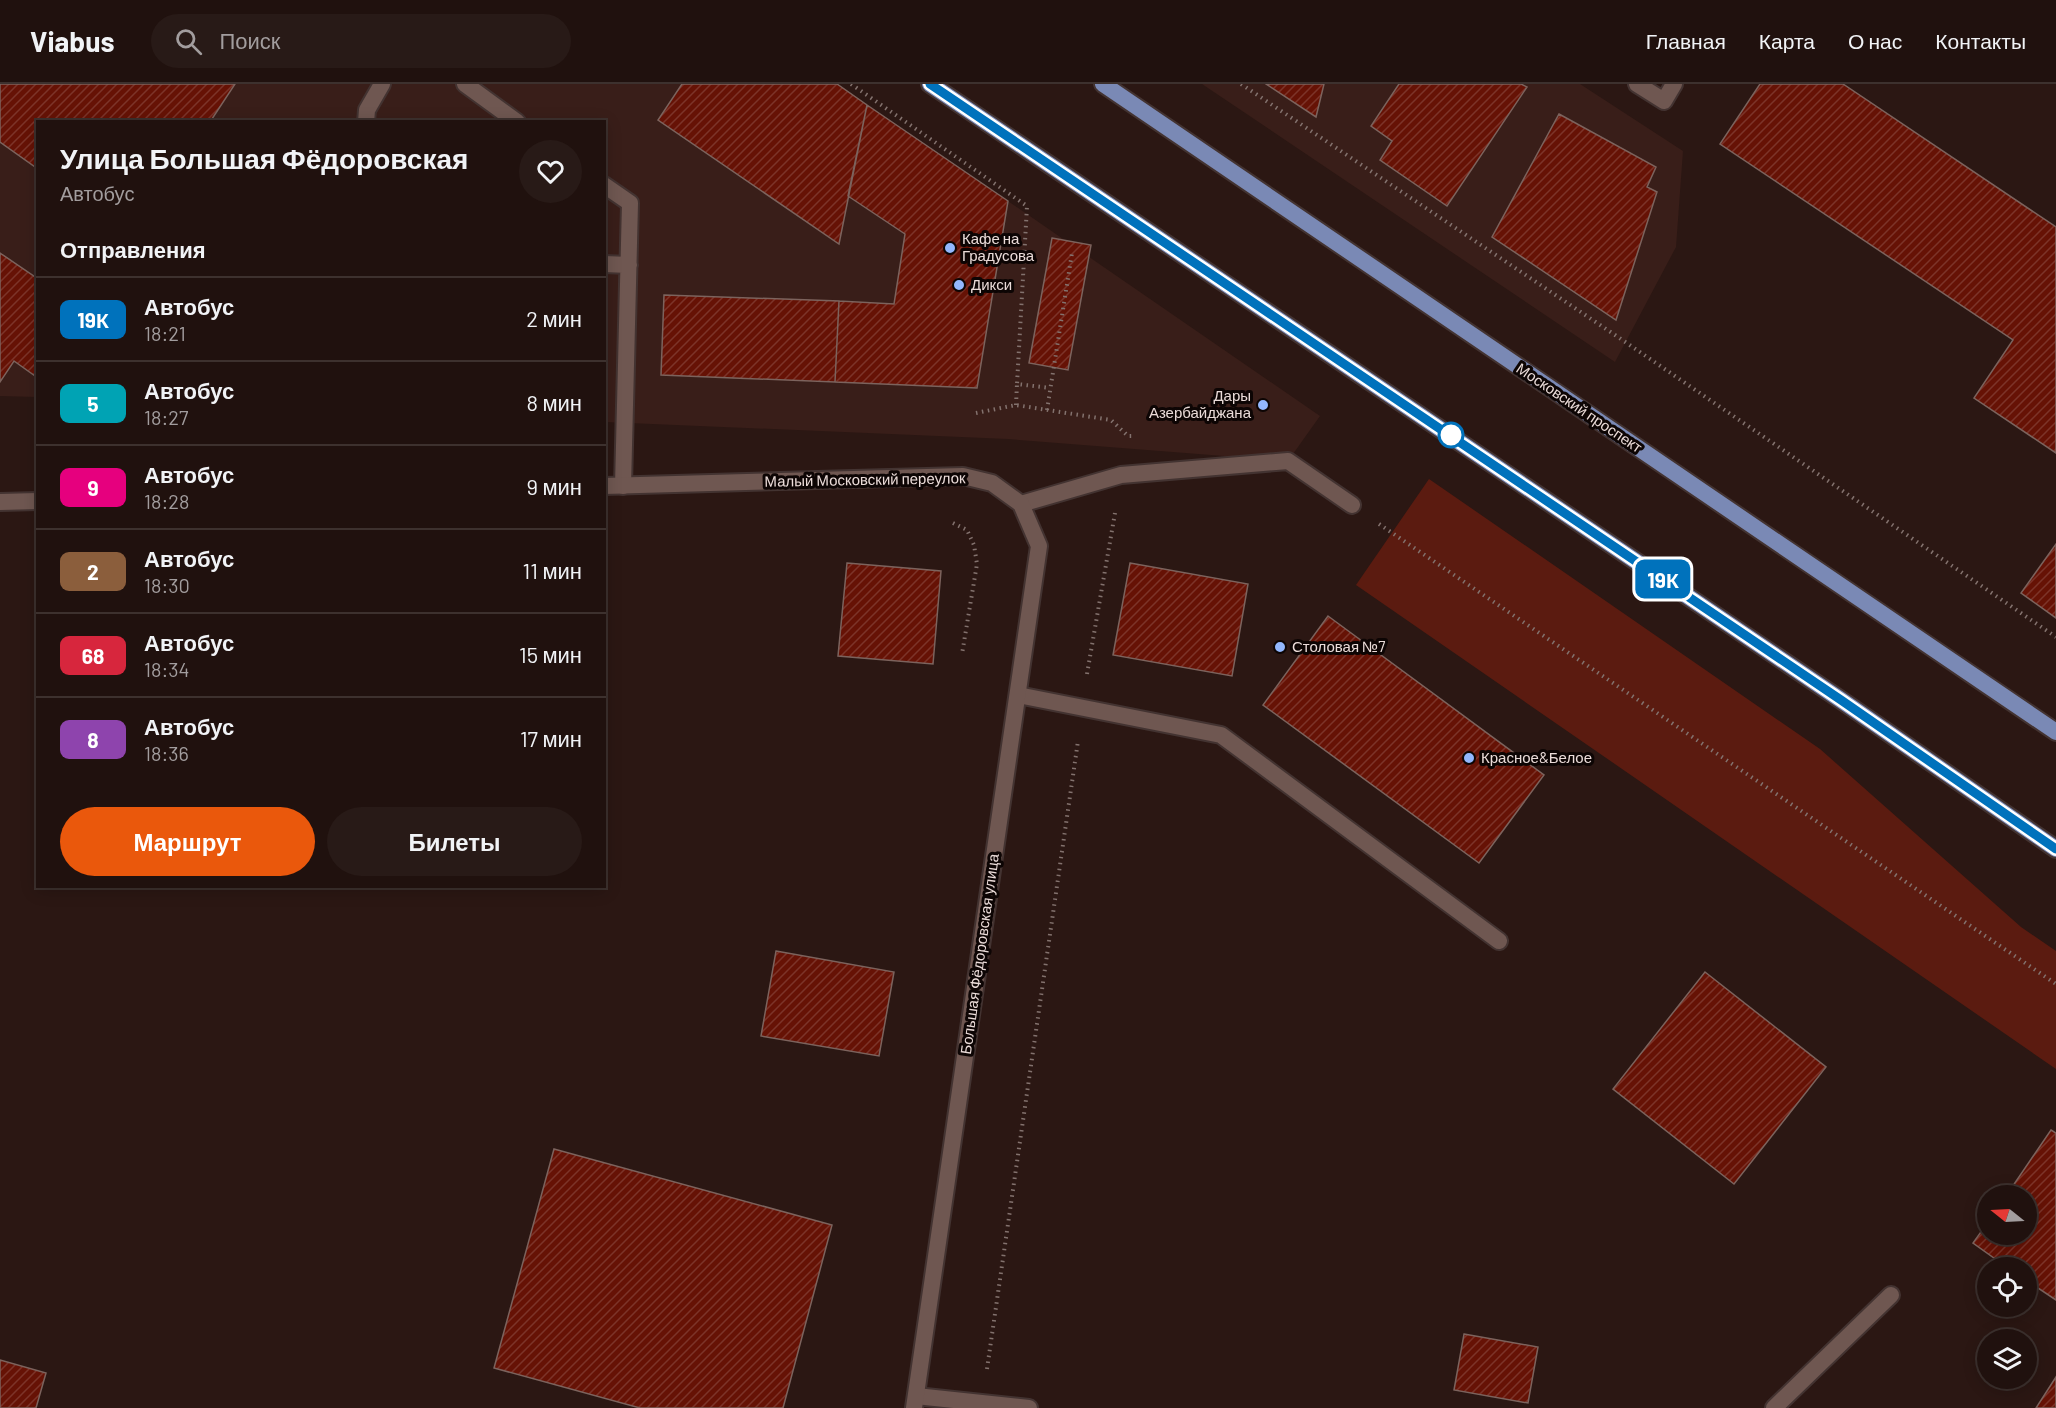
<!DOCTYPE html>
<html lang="ru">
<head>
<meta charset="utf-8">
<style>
	:root { --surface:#20110e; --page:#281a17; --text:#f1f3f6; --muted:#a29d9e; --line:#3d312e; --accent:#ea580c }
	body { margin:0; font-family:Barlow,sans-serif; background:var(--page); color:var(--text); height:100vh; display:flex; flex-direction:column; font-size:22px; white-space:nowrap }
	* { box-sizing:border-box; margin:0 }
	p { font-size:20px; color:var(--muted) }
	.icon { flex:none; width:33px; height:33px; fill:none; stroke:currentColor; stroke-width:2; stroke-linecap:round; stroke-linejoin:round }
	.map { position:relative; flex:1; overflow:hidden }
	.drawer { position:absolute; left:36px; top:36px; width:570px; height:768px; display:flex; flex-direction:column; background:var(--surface); border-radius:0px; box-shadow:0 3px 15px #0003,0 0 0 2px var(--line) }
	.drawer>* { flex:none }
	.badge { padding:0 12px; border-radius:9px; font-size:21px; line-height:39px }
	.needle { width:39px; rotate:288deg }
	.fabs { position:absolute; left:1977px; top:1101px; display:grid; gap:12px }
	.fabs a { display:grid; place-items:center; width:60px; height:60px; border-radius:50%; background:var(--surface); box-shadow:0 3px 15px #0003,0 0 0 2px var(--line); font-size:30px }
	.map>.badge { position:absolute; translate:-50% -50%; box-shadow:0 0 0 3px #fff }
	h2 { padding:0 24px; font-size:22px; line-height:54px }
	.round { display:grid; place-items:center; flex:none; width:63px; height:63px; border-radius:32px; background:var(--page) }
	.head { display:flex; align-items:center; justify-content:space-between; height:102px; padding:0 24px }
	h1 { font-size:28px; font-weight:700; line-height:45px }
	.button { display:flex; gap:12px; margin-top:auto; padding:12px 24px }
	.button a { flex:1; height:69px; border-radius:36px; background:var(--accent); color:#fff; font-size:24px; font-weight:700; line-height:69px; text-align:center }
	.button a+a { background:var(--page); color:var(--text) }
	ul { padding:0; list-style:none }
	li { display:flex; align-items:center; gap:18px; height:84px; padding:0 24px; border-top:2px solid var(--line) }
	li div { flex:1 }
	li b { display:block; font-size:22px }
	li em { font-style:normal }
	li .badge { min-width:66px; font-weight:700; text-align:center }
	header { display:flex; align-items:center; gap:36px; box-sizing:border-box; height:84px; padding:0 30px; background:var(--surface); border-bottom:2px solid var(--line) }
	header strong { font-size:28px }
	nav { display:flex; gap:33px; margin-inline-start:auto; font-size:21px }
	.search { width:420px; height:54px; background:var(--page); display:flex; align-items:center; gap:15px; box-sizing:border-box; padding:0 21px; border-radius:33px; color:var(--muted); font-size:22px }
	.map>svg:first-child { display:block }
</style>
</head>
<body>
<header>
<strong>Viabus</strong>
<div class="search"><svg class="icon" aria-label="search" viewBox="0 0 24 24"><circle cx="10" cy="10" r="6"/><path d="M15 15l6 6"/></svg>Поиск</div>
<nav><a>Главная</a><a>Карта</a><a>О нас</a><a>Контакты</a></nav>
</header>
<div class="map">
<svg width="2056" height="1324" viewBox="0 0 2056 1324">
	<defs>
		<pattern id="building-hatch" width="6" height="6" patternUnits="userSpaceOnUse" patternTransform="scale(1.5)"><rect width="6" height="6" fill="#661205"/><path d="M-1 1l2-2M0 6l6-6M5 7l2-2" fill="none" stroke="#7c3429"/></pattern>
	</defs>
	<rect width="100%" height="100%" fill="#2b1713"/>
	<!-- built -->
	<path fill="#391e19" d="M0 0H838L1320 332 1288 377 1008 355 605 338 604 38H38L37 313 0 312Z
		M1202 0H1580L1683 67 1676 163 1615 278Z"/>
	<!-- green -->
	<path fill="#5b1b10" d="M1429 395 1820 665 2021 843 2056 867V985L1356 501Z"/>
	<!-- building -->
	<path fill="url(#building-hatch)" stroke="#7c635d" stroke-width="1.5" d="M0 0H235L210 38H38V85L0 58Z
		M682 0H837L867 21 839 160 658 36Z
		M1266 0H1324L1316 33Z
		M1399 0H1521L1527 3 1447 122 1380 76 1392 57 1371 42Z
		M1760 0H1843L2056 143V369L1974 314 2013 256 1720 60Z
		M867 21 1008 117 977 304 835 298 839 217 894 220 905 150 848 112Z
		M1559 30 1656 83 1647 103 1657 108 1616 236 1492 153Z
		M1052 154 1091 161 1068 286 1029 279Z
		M0 169 38 195V294L14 277 0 298Z
		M664 211 839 217 835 298 661 291Z
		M2056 460V534L2021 509Z
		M847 479 941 487 933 580 838 572Z
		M1130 479 1248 500 1232 592 1113 571Z
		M1328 532 1544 691 1479 779 1263 621Z
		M776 867 894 888 879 972 761 952Z
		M1705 888 1826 983 1734 1100 1613 1005Z
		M2051 1046 2056 1049V1216L2026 1196V1184H2008L1973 1159 1988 1138V1150H2026V1112H2006Z
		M554 1065 832 1141 783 1324H640L494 1284Z
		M1464 1250 1538 1263 1528 1319 1454 1306Z
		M0 1276 46 1289 36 1324H0Z
		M2056 1293V1324H2036Z"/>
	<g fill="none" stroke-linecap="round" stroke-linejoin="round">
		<defs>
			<path id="service" d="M465 0 517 38
				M1637 0 1664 17 1674 0
				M366 38 367 26 382 0
				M604 101 630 119 623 402
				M604 180 629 181
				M1018 611 1221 651 1499 857
				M916 1312 1029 1324
				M1774 1324 1891 1211"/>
			<path id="minor" d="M1021 420 1121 391 1288 377 1352 421"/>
			<path id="tertiary" d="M604 402 963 392 992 399 1021 420 1039 462 914 1324
				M0 418 38 417"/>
			<path id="primary" d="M930 0 1841 616 2056 765
				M1103 0 2056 648"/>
		</defs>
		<!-- service casing -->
		<use href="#service" stroke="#433331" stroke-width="20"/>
		<!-- minor casing -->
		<use href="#minor" stroke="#433331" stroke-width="20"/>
		<!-- tertiary casing -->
		<use href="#tertiary" stroke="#433331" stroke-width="20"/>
		<!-- primary casing -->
		<use href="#primary" stroke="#433331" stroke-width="20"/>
		<!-- path -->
		<path stroke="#83726e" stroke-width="4" stroke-dasharray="1.5 4.5" stroke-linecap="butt" d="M851 0 1027 122 1017 300 1050 304
			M1241 0 1618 253 2056 553
			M1016 321 1017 300
			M1047 326 1072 169
			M976 329 1016 321 1111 336 1128 352H1132
			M953 439 967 446 974 461 977 480 962 570
			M1379 440 2056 900
			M1087 590 1115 429
			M987 1285 1078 657"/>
		<!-- service -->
		<use href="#service" stroke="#6f5751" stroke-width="16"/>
		<!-- minor -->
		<use href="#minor" stroke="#6f5751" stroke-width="16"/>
		<!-- tertiary -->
		<use href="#tertiary" stroke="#6f5751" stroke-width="16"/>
		<!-- primary -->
		<use href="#primary" stroke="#7a89b5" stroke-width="16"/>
	</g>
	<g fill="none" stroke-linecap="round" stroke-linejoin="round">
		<defs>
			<path id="line" d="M930 0 1841 616 2056 765"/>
		</defs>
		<!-- line casing -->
		<use href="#line" stroke="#fff" stroke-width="14"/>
		<!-- line -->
		<use href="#line" stroke="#0072bc" stroke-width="9"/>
	</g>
	<!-- markers -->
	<g fill="#93b7fd" stroke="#0d0504" stroke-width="2">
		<circle cx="950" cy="164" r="6"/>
		<circle cx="959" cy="201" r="6"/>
		<circle cx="1263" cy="321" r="6"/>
		<circle cx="1280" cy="563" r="6"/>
		<circle cx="1469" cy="674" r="6"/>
	</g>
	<circle fill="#fff" stroke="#0072bc" stroke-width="3" cx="1451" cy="351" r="12"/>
	<g text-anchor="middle" stroke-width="6" stroke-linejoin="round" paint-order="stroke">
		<!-- poi labels -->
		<g font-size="15" fill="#ebdcd9" stroke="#0d0504" text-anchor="start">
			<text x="962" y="160">Кафе на<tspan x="962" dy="17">Градусова</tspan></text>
			<text x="971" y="206">Дикси</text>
			<text x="1251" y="317" text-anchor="end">Дары<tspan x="1251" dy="17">Азербайджана</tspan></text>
			<text x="1292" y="568">Столовая №7</text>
			<text x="1481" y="679">Красное&amp;Белое</text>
		</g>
		<!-- street labels -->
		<g font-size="15" fill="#ebdcd9" stroke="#0d0504">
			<text transform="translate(1579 324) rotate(34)" y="5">Московский проспект</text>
			<text transform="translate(865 396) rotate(-1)" y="5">Малый Московский переулок</text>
			<text transform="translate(980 870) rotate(-82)" y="5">Большая Фёдоровская улица</text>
		</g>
	</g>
</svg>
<div class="fabs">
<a><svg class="needle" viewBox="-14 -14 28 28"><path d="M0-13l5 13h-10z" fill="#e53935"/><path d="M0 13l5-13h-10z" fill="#a29d9e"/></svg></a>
<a><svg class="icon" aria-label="locate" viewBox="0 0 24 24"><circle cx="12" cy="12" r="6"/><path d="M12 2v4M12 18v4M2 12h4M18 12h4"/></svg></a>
<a><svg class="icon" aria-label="layers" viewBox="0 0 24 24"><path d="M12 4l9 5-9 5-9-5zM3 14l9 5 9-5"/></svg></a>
</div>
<b class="badge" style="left:1663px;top:495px;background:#0072bc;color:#fff">19К</b>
<section class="drawer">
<div class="head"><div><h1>Улица Большая Фёдоровская</h1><p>Автобус</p></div><a class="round"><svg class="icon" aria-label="heart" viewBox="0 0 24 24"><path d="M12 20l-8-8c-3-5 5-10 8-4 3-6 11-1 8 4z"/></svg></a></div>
<h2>Отправления</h2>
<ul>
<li><span class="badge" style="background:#0072bc;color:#fff">19К</span><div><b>Автобус</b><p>18:21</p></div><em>2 мин</em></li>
<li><span class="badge" style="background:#00a3b4;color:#fff">5</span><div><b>Автобус</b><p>18:27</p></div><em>8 мин</em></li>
<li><span class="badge" style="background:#e6007e;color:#fff">9</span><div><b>Автобус</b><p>18:28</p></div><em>9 мин</em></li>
<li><span class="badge" style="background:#8b5e3c;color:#fff">2</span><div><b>Автобус</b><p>18:30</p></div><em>11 мин</em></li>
<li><span class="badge" style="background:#d7263d;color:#fff">68</span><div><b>Автобус</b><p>18:34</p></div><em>15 мин</em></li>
<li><span class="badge" style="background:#8e44ad;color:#fff">8</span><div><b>Автобус</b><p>18:36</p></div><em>17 мин</em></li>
</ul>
<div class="button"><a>Маршрут</a><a>Билеты</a></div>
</section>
</div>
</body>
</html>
